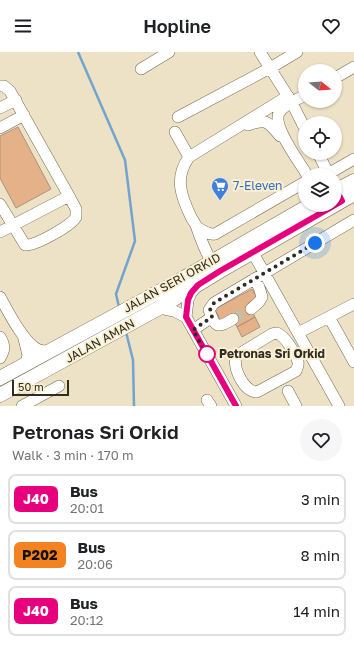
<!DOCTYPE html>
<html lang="en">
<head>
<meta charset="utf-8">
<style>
	:root { --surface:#fff; --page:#f6f6f6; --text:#202124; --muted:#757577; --line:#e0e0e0 }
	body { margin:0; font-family:"Golos Text",sans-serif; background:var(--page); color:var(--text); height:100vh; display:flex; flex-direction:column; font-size:15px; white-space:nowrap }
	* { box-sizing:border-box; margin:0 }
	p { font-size:13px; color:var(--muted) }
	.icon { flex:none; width:22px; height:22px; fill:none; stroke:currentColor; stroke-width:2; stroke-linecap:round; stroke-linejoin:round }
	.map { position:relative; height:354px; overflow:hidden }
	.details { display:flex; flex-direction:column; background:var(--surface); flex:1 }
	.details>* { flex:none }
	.badge { padding:0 8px; border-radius:6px; font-size:14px; line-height:26px }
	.needle { width:26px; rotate:107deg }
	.fabs { position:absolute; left:298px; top:12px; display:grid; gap:8px }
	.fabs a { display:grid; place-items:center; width:44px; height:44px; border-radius:50%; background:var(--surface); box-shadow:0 1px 3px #0004; font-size:20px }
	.scale { position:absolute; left:12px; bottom:10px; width:57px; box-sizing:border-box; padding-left:4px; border:2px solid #302c21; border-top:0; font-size:11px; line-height:14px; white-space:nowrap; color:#302c21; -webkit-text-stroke:3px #faf0d3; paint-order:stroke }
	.you { position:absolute; width:20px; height:20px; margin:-10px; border:3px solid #fff; border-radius:50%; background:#1a73e8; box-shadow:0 0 0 6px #1a73e833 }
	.map>.badge { position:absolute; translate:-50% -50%; box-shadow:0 0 0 2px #fff }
	.round { display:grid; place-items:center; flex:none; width:42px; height:42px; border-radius:21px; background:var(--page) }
	.overview { display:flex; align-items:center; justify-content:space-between; height:68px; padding:0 12px }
	h1 { font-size:19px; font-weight:600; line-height:30px }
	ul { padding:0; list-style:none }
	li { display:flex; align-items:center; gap:12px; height:50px; margin:0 8px 6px; padding:0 4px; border:2px solid var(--line); border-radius:8px }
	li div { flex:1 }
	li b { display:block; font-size:15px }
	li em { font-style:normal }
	li .badge { min-width:44px; font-weight:700; text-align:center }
	header { display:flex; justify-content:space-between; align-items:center; height:52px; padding:0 12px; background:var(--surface); font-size:18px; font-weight:600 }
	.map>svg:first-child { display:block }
</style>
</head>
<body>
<header><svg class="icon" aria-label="menu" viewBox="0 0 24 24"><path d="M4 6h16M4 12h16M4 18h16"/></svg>Hopline<svg class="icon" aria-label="heart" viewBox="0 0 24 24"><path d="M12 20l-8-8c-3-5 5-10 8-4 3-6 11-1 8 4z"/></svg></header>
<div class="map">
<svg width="354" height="354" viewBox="0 0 354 354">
	<rect width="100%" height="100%" fill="#ede2c6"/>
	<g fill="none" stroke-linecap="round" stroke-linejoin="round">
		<!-- stream -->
		<path stroke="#71a5ce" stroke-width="2.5" d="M78 0 125 108 135 189 116 242 119 255
			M126 280 133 308 134 354"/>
	</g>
	<!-- building -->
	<path fill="#e5b189" stroke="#ab9280" d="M18 75 51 137 16 156 0 126V84Z
		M252 237 257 246 248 251 255 265 237 275 231 264 221 270 215 257Z
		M255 265 260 275 242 285 237 275Z"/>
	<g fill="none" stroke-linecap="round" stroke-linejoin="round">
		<!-- minor-tunnel -->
		<path stroke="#c7bea5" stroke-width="11" stroke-dasharray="11 5.5" stroke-linecap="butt" d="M233 267 251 257"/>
		<defs>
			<path id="minor" d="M260 0 292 51 305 77
				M141 17 169 0
				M335 26 354 15
				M0 34H4L10 39 69 144 76 157V165C71 174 35 194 25 193L0 152
				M305 43C297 48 283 53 279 61 272 75 300 110 307 123
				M0 56 16 48
				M178 65 270 16 297 0
				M248 73C267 66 268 70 280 84
				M0 76 24 63
				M175 80 189 105
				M318 101 329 123
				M328 122 354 107
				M197 175C203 179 208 183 215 182L305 130
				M0 180 69 144
				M253 201 339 354
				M212 210C205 199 201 188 197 176 196 172 193 169 191 165 181 144 174 126 189 105L288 44
				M197 234 191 241 188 248 186 265 236 354
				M0 245C8 259 24 292 39 298 42 299 45 299 48 299
				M159 256 174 259 186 265
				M251 257 259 250 262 245 259 235 254 227
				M329 265 354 310
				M233 267C217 277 215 275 209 258L214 251 354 168
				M193 278 212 265
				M277 281C285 284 296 302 298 310 299 313 297 316 296 319L257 340C243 339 233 316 236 304L272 282Z
				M298 281 354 252
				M23 283 28 303 26 311
				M0 285C5 293 5 298 0 306
				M288 339 296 354
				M207 348 211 354
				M22 354 59 334"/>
			<path id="major" d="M335 139 354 129
				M0 326 175 231 310 153
				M0 343 159 256 220 219 354 142"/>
		</defs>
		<!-- minor casing -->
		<use href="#minor" stroke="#736a50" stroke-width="12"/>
		<!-- major casing -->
		<use href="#major" stroke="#736a50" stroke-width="15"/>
		<!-- minor -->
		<use href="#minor" stroke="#fff" stroke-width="11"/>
		<!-- major -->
		<use href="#major" stroke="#fff" stroke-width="14"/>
	</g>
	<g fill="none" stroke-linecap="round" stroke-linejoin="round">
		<defs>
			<path id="line" d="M236 354 186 265 188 248 191 241 198 233 220 219 342 149 335 136"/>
		</defs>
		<!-- line casing -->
		<use href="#line" stroke="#fff" stroke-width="9"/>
		<!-- line -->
		<use href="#line" stroke="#e6007e" stroke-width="6"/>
		<!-- walk -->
		<path stroke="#302c21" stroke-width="4" stroke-dasharray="0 7.2" d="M207 302 208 305 193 278 212 265 210 258 214 251 315 191"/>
	</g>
	<!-- icons -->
	<defs>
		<symbol id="supermarket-pin" viewBox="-11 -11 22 30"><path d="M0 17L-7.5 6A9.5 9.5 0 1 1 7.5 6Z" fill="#3f7fe0" stroke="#faf0d3"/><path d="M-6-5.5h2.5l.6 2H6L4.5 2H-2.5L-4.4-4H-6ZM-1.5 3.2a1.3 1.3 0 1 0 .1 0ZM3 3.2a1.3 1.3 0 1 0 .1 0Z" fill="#fff"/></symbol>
	</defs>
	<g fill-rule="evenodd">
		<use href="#supermarket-pin" x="210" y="124" width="20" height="27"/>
	</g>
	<!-- markers -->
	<circle fill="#fff" stroke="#e6007e" stroke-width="2" cx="207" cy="302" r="8"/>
	<g text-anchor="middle" stroke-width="4" stroke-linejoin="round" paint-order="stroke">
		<!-- shop labels -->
		<g font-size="12" fill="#366cbe" stroke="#faf0d3" text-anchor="start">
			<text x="233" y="138">7-Eleven</text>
		</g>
		<!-- street labels -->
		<g font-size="12" fill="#302c21" stroke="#faf0d3">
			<text transform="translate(172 231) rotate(-29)" y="4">JALAN SERI ORKID</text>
			<text transform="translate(100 289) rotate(-29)" y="4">JALAN AMAN</text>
		</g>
		<!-- stop labels -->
		<g font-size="12" font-weight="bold" fill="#302c21" stroke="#faf0d3" text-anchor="start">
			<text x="219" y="306">Petronas Sri Orkid</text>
		</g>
	</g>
</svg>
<div class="fabs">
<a><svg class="needle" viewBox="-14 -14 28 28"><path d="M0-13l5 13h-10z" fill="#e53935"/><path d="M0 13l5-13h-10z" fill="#757577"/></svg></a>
<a><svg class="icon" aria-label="locate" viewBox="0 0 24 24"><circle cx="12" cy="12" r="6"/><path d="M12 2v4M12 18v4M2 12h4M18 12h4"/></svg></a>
<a><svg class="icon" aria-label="layers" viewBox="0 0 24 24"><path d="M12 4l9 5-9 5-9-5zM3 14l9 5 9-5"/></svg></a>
</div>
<div class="scale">50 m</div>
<div class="you" style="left:315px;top:191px"></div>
</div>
<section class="details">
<div class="overview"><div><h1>Petronas Sri Orkid</h1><p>Walk · 3 min · 170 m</p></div><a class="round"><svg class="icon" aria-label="heart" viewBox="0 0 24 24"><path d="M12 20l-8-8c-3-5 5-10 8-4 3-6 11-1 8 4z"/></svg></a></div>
<ul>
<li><span class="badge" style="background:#e6007e;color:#fff">J40</span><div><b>Bus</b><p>20:01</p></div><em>3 min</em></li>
<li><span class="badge" style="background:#f58220;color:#111">P202</span><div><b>Bus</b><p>20:06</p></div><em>8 min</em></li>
<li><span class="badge" style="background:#e6007e;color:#fff">J40</span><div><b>Bus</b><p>20:12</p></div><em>14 min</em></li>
</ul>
</section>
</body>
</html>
